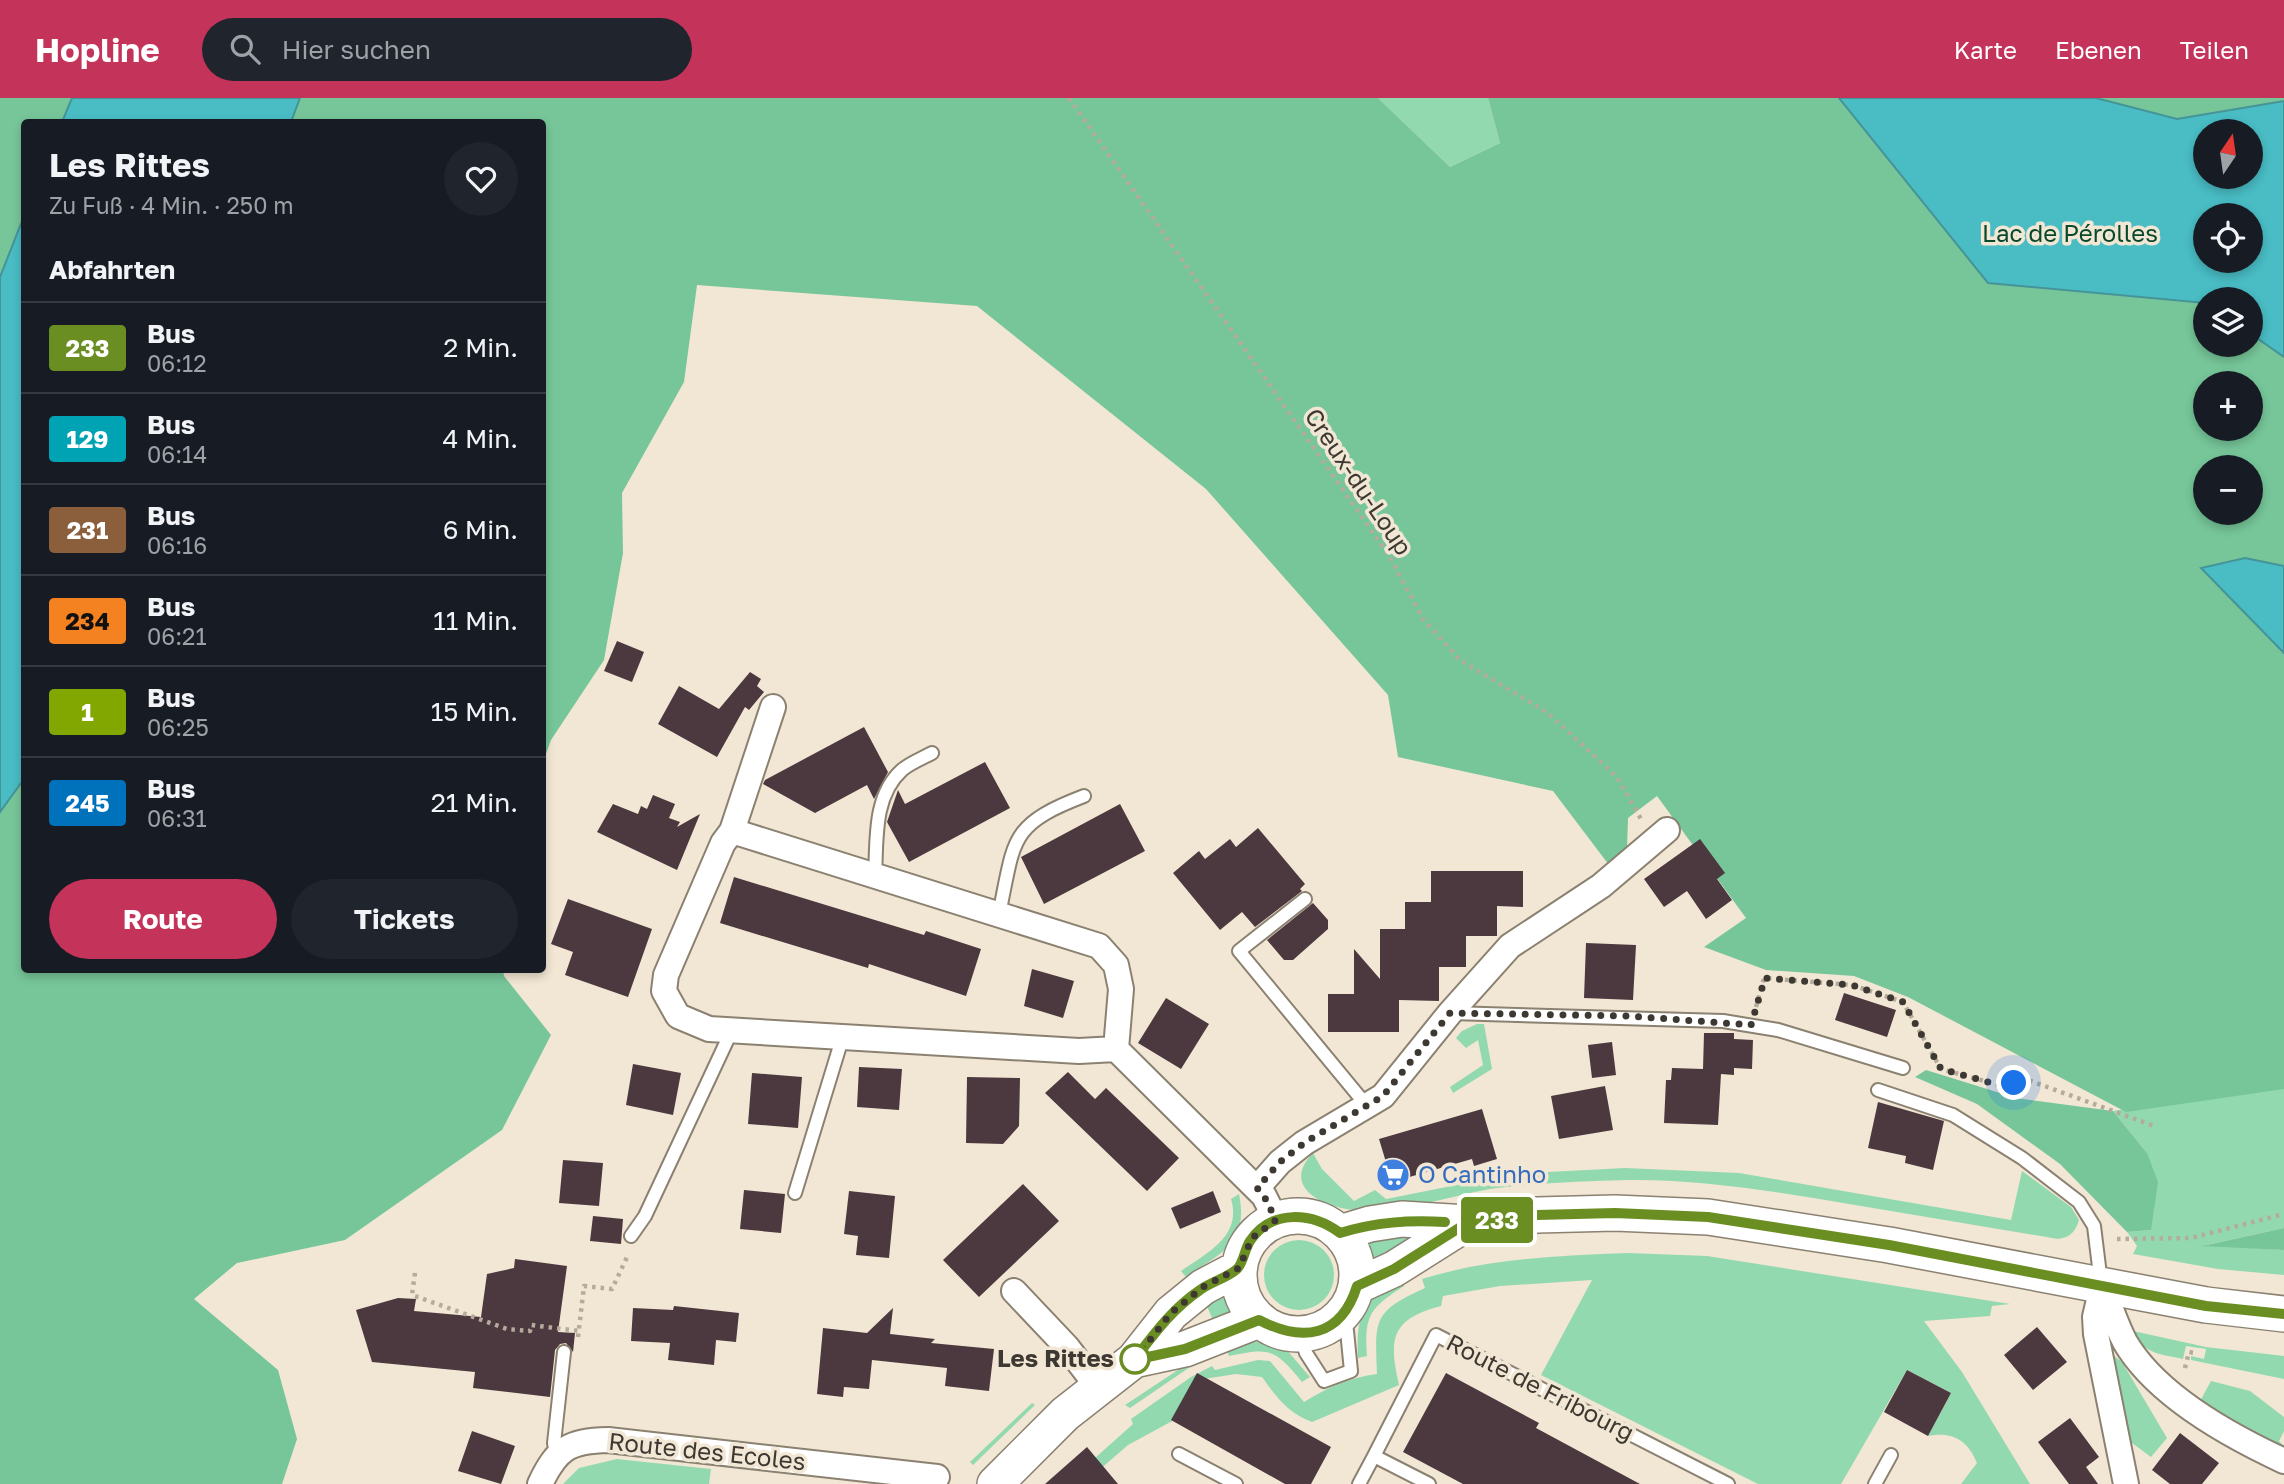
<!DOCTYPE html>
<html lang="de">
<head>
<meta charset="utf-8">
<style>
	:root { --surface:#171b24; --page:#20242c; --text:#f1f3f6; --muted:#9ea1a6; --line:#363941; --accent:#c3335a }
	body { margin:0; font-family:"Golos Text",sans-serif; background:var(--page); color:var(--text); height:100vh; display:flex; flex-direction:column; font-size:26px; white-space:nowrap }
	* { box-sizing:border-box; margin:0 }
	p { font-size:23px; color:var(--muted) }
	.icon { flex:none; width:38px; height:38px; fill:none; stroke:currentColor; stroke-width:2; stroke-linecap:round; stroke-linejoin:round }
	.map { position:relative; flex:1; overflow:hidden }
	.panel { position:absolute; left:21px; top:21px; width:525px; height:854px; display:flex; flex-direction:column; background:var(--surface); border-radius:7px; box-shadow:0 4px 10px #0003 }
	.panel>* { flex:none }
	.badge { padding:0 14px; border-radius:5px; font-size:24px; line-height:46px }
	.needle { width:46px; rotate:13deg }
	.controls { position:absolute; left:2193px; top:21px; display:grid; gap:14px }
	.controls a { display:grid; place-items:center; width:70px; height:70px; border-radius:50%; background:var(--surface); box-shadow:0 4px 10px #0003; font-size:35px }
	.you { position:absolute; width:35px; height:35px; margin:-18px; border:5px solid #fff; border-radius:50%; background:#1a73e8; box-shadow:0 0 0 10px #1a73e833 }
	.map>.badge { position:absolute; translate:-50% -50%; box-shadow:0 0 0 4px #fff }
	h2 { padding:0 28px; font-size:26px; line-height:63px }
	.round { display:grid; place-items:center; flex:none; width:74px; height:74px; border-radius:37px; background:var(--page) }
	.head { display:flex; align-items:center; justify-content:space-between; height:119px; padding:0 28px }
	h1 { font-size:33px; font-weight:700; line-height:52px }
	.action { display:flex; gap:14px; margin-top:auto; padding:14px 28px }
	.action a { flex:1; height:80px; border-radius:42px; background:var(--accent); color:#fff; font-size:28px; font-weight:700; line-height:80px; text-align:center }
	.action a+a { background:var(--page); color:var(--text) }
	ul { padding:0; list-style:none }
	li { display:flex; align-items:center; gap:21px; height:91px; padding:0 28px; border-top:2px solid var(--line) }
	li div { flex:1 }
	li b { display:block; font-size:26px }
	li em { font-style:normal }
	li .badge { min-width:77px; font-weight:700; text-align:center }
	header { display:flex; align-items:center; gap:42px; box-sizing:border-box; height:98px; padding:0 35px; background:var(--accent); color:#fff }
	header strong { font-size:33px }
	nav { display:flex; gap:38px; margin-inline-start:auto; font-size:24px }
	.search { width:490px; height:63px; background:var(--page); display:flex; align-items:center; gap:18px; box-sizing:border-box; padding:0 24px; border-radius:38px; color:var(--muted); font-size:26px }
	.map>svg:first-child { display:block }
</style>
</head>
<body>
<header>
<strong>Hopline</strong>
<div class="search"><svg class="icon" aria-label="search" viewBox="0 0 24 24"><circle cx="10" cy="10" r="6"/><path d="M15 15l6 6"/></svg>Hier suchen</div>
<nav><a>Karte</a><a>Ebenen</a><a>Teilen</a></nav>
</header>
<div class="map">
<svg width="2284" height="1386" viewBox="0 0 2284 1386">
	<rect width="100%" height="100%" fill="#f2e7d4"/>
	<!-- green -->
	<path fill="#92d9b0" d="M1378 0H1488L1500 45 1450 69Z
		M1477 926H1484L1492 971 1453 995 1450 989 1483 967 1478 942 1466 950 1456 940 1462 933Z
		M2279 986H2284V1130L2206 1147 2284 1152V1177L2218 1171 2133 1156 2137 1148 2127 1134 2151 1132 2147 1055 2113 1013Z
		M1313 1055 1322 1071 1354 1103 1375 1092 1386 1101 1512 1076 1625 1070 1739 1075 2011 1122 2022 1073 2071 1109 2079 1122C2075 1134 2071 1139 2058 1141 1988 1129 1919 1118 1849 1106 1776 1094 1702 1081 1628 1082 1583 1083 1534 1085 1490 1091 1445 1099 1400 1116 1354 1112 1323 1109 1280 1089 1313 1055Z
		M1239 1096C1249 1146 1222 1154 1186 1179L1181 1173C1208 1154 1242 1138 1231 1101Z
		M1422 1133 1371 1168 1362 1140Z
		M1264 1177a35 35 0 1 1 70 0a35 35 0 1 1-70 0Z
		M1628 1155 1707 1158 2010 1206 1992 1208 1990 1218 1924 1223 1962 1274 2030 1386H1961L1977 1365C1968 1342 1952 1333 1928 1338L1951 1295 1907 1272 1841 1386H1758L1541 1277 1592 1182 1500 1188 1443 1198 1441 1208C1392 1221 1388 1239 1399 1287L1312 1324C1288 1315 1277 1300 1262 1279L1236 1276 1197 1282 1176 1321 1128 1347 1083 1386H1066L1133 1326 1131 1321 1191 1279 1212 1268 1215 1272 1258 1262 1270 1263 1304 1304C1326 1290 1351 1279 1377 1276 1375 1222 1372 1214 1425 1190L1422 1181C1490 1160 1557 1158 1628 1155Z
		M1401 1181 1404 1188C1370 1210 1364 1217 1367 1258L1358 1260C1356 1216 1362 1203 1401 1181Z
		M1224 1194 1236 1221 1216 1229 1206 1206Z
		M2133 1233 2206 1249 2284 1258V1281L2191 1262V1258L2204 1261 2206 1251 2186 1248 2183 1261C2160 1256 2143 1256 2133 1233Z
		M1266 1242 1286 1251 1310 1279 1302 1284C1275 1251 1270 1249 1229 1258L1226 1250Z
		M2108 1253 2122 1264 2167 1340 2151 1359 2128 1342Z
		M1208 1257 1210 1260 1190 1269 1130 1310 1125 1307 1187 1266Z
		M2211 1283 2250 1293 2284 1319V1333L2279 1343 2284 1348 2282 1352 2199 1305Z
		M1032 1305 1035 1307 973 1367 970 1364Z
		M617 1361 711 1371 709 1386H563L579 1370Z"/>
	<!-- forest -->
	<path fill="#76c699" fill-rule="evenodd" d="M0 0H72L62 24H24V118L0 179Z
		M300 0H1378L1450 69 1500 45 1488 0H1839L1988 185 2205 205V247H2250L2251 236 2284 259V468L2245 460 2202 470 2284 555V991L2126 1014 1908 899 1854 878 1766 872 1704 849 1746 820 1657 698 1628 720 1627 751 1609 767 1553 693 1398 659 1388 597 1206 391 977 208 697 187 684 284 622 395 623 455 604 562 551 642 543 664 542 24H291ZM2205 285H2250V331H2205ZM2205 369H2250V415H2205Z
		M2096 0H2284V3L2177 21Z
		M24 681V872H503L504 878 551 937 502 1032 345 1142 237 1165 194 1201 278 1272 297 1341 282 1386H0V714Z
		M1926 972 2016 1000 2113 1013 2147 1055 2158 1084 2151 1132 2127 1134 2060 1066 1977 1006 1915 979Z
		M2284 1130V1152L2202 1148Z"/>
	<!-- water -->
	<path fill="#49bcc4" stroke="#459498" stroke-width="2" fill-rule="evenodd" d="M72 0H300L291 24H62Z
		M1839 0H2096L2177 21 2284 3V259L2251 236 2250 201H2205V205L1988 185ZM2205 33H2250V79H2205ZM2205 117H2250V163H2205Z
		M24 118V681L0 714V179Z
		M2245 460 2284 468V555L2201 470Z"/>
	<!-- building -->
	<path fill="#4b393f" d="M617 543 644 554 632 584 604 573Z
		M750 574 761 581 757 588 764 594 749 612 745 609 717 659 658 626 679 588 719 611Z
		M864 629 888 674 874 701 867 687 815 715 763 686 765 682Z
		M985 664 1010 710 909 764 887 724 898 692 905 706Z
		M653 697 675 706 669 720 680 724 677 729 700 716 677 772 597 734 613 706 638 716 641 708 647 711Z
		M1120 706 1145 753 1044 806 1021 759Z
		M1258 730 1305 786 1300 791 1302 793 1255 829 1242 814 1220 832 1173 775 1199 753 1205 761 1230 741 1236 749Z
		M1700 741 1725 775 1717 781 1732 802 1706 821 1687 793 1664 809 1644 781Z
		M1431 773H1523V809L1497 808V838H1466V869H1439V903L1399 902V934H1328V896H1354V851L1380 881V831H1405V804H1431Z
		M734 779 924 837 926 833 981 851 966 898 869 866 868 870 720 825Z
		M568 801 652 831 628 899 565 877 573 854 551 846Z
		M1313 805 1328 822V831L1293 862H1284L1267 842Z
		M1586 845 1636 847 1633 902 1584 900Z
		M1032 871 1074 883 1063 920 1024 908Z
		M1844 895 1896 912 1887 939 1835 922Z
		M1166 900 1209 926 1181 971 1138 945Z
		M1704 935H1734V941L1753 942 1752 971 1734 970V977L1721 976 1718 1027 1664 1025 1666 982H1671L1672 970 1703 971Z
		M1612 944 1616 977 1592 980 1588 947Z
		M633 966 681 975 673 1017 626 1007Z
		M859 969 902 971 899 1012 857 1009Z
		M1068 974 1095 1001 1106 990 1179 1060 1147 1093 1045 995Z
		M752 975 802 979 798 1030 748 1026Z
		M967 979 1020 980 1019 1028 1003 1046 966 1045Z
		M1605 988 1613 1032 1559 1041 1551 998Z
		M1878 1004 1944 1023 1933 1072 1905 1065 1906 1058 1868 1050Z
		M1482 1011 1497 1061 1474 1068 1472 1061 1392 1084 1379 1041Z
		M563 1062 603 1065 599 1108 559 1105Z
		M1023 1086 1059 1123 979 1199 943 1162Z
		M744 1092 785 1096 781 1135 740 1131Z
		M849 1093 895 1098 889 1160 856 1157 858 1138 844 1136Z
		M1213 1093 1221 1114 1180 1131 1171 1110Z
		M593 1118 623 1121 621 1146 590 1143Z
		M515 1161 567 1168 558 1234 575 1235 568 1302 573 1254 566 1245 560 1246 555 1252 550 1299 473 1290 475 1274 372 1264 356 1212 398 1200 416 1201 414 1213 481 1219 487 1176 514 1170Z
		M674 1208 739 1215 736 1244 716 1242 714 1267 668 1262 670 1245 631 1243 633 1210 673 1212Z
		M893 1210 890 1236 935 1241 931 1245 994 1251 989 1293 945 1288 947 1270 872 1262 869 1291 844 1289 843 1299 817 1296 823 1230 867 1235Z
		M2037 1229 2067 1264 2033 1292 2004 1257Z
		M1907 1272 1951 1295 1928 1338 1884 1314Z
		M1197 1275 1331 1349 1311 1386H1285L1171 1322Z
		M1446 1275 1539 1325 1536 1330 1640 1386H1463L1403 1354Z
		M2070 1320 2099 1359 2086 1369 2098 1386H2069L2038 1344Z
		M472 1333 515 1348 501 1386 458 1373Z
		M2180 1335 2219 1365 2202 1386H2170L2152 1372Z
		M1087 1349 1118 1386H1045Z"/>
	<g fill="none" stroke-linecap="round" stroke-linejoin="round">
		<defs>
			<path id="lane" d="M875 778C877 742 873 698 902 672 910 665 923 660 932 655
				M1305 801 1239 853 1367 1008
				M999 816C1015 742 1008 727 1084 698
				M1451 915 1723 923 1778 932 1903 970
				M1878 992 1953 1017 2022 1060 2079 1104 2094 1128 2101 1185
				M795 1095 842 941
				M631 1138 645 1118 732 932
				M1300 1237 1306 1255 1324 1283 1351 1273 1347 1233 1342 1219
				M556 1356 554 1345 564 1254
				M1179 1356 1236 1386
				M1374 1358 1436 1237 1728 1386
				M1359 1386 1374 1358 1429 1386
				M1875 1386 1891 1357"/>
			<path id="street" d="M773 609 732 733 723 745 666 877 664 893 678 918 709 931 1079 953 1116 951
				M732 733 1099 848 1116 867 1121 891 1116 951 1264 1098 1276 1122
				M1257 1090 1280 1064 1304 1045 1383 998 1450 915 1510 848 1601 788 1667 732
				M2102 1189C2110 1207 2116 1227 2125 1244 2156 1297 2230 1338 2284 1363
				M2102 1189 2095 1219 2096 1236 2126 1386
				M1014 1193 1067 1249 1097 1288
				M540 1386C557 1350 569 1343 608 1342L937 1379"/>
			<path id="secondary" d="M1239 1177a59 59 0 1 1 118 0a59 59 0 1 1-118 0Z
				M1340 1135 1370 1126 1402 1121 1467 1125 1537 1117 1615 1115 1708 1119 1889 1147 2206 1207 2284 1216
				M1357 1188 1394 1171 1467 1125
				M1134 1262 1185 1251 1259 1222
				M995 1386 1065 1316 1134 1262 1171 1215 1203 1189 1239 1170"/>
		</defs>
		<!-- lane casing -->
		<use href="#lane" stroke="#8b8170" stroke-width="16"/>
		<!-- street casing -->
		<use href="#street" stroke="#8b8170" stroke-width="28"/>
		<!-- secondary casing -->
		<use href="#secondary" stroke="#8b8170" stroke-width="38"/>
		<!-- path -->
		<path stroke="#b4ab9c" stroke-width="4.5" stroke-dasharray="3.5 5" stroke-linecap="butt" d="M1069 0 1390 459 1423 521 1460 562 1548 615 1617 679 1641 721
			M1756 909 1764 880 1852 887 1903 904 1941 971 1999 987 2028 982 2157 1029
			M2117 1141 2191 1140 2284 1116
			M415 1175 412 1197 507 1231 530 1233 531 1227 579 1233
			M578 1239 584 1188 612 1191 628 1157
			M2185 1270 2189 1254 2195 1255"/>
		<!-- lane -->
		<use href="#lane" stroke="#fff" stroke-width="12"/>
		<!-- street -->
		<use href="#street" stroke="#fff" stroke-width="24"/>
		<!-- secondary -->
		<use href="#secondary" stroke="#fff" stroke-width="35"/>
	</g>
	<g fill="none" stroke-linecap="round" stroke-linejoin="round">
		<defs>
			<path id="line" d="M1445 1124C1408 1122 1376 1124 1340 1135 1313 1115 1272 1110 1250 1143 1245 1150 1243 1166 1237 1171 1227 1180 1211 1184 1200 1192 1172 1211 1154 1236 1134 1262L1185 1251 1259 1222C1303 1245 1341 1239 1357 1188L1394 1171 1467 1125 1537 1117 1615 1115 1708 1119 1889 1147 2206 1208 2284 1216"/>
		</defs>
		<!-- line casing -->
		<use href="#line" stroke="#fff" stroke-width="16"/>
		<!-- line -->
		<use href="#line" stroke="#6b8e23" stroke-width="10"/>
		<!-- walk -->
		<path stroke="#3d3831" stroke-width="7" stroke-dasharray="0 12.6" d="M1135 1261 1171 1215 1203 1189 1239 1170 1252 1140 1276 1122 1264 1098 1257 1090 1280 1064 1304 1045 1383 998 1450 915 1629 918 1751 927 1765 880 1852 887 1903 904 1941 971 1999 987 2014 985"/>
	</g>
	<!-- icons -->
	<defs>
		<symbol id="supermarket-disc" viewBox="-11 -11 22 22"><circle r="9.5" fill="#3f7fe0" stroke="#f2e7d4"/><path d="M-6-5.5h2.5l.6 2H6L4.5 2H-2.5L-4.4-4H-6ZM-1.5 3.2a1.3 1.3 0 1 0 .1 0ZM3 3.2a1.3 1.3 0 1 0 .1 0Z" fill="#fff"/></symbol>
	</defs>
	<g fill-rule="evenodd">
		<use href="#supermarket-disc" x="1374" y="1058" width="38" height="38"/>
	</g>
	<!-- markers -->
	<circle fill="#fff" stroke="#6b8e23" stroke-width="3.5" cx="1135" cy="1261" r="14"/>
	<g text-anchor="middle" stroke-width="7" stroke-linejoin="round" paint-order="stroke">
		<!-- park labels -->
		<g font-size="24" fill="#07492c" stroke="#f2e7d4">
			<text x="2070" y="144">Lac de Pérolles</text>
		</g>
		<!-- street labels -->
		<g font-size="24" fill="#3d3831" stroke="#f2e7d4">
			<text transform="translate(1358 384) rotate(56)" y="8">Creux-du-Loup</text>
			<text transform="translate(1540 1290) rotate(27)" y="8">Route de Fribourg</text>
			<text transform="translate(707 1354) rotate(6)" y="8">Route des Ecoles</text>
		</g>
		<!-- shop labels -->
		<g font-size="24" fill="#366cbe" stroke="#f2e7d4" text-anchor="start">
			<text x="1418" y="1085">O Cantinho</text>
		</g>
		<!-- stop labels -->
		<g font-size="24" font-weight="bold" fill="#3d3831" stroke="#f2e7d4" text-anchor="end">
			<text x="1114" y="1269">Les Rittes</text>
		</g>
	</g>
</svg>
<div class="controls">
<a><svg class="needle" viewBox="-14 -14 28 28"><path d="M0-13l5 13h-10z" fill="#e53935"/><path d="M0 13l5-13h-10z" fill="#9ea1a6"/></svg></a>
<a><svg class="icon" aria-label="locate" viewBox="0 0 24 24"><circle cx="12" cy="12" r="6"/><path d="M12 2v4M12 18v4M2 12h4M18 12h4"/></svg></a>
<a><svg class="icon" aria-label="layers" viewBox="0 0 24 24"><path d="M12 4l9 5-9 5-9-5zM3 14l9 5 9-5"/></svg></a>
<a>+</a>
<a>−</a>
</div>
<div class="you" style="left:2014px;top:985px"></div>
<b class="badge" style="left:1497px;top:1122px;background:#6b8e23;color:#fff">233</b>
<section class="panel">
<div class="head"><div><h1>Les Rittes</h1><p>Zu Fuß · 4 Min. · 250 m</p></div><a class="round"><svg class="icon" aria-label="heart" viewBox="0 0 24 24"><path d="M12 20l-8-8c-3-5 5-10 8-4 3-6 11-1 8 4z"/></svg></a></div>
<h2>Abfahrten</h2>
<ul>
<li><span class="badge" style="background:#6b8e23;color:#fff">233</span><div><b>Bus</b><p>06:12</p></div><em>2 Min.</em></li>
<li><span class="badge" style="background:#00a3b4;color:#fff">129</span><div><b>Bus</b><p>06:14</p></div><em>4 Min.</em></li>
<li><span class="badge" style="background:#8b5e3c;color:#fff">231</span><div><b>Bus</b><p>06:16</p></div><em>6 Min.</em></li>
<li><span class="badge" style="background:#f58220;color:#111">234</span><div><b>Bus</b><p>06:21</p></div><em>11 Min.</em></li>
<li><span class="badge" style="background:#81a700;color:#fff">1</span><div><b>Bus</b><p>06:25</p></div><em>15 Min.</em></li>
<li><span class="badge" style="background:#0072bc;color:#fff">245</span><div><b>Bus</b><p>06:31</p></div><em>21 Min.</em></li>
</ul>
<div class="action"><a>Route</a><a>Tickets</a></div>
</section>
</div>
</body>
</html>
